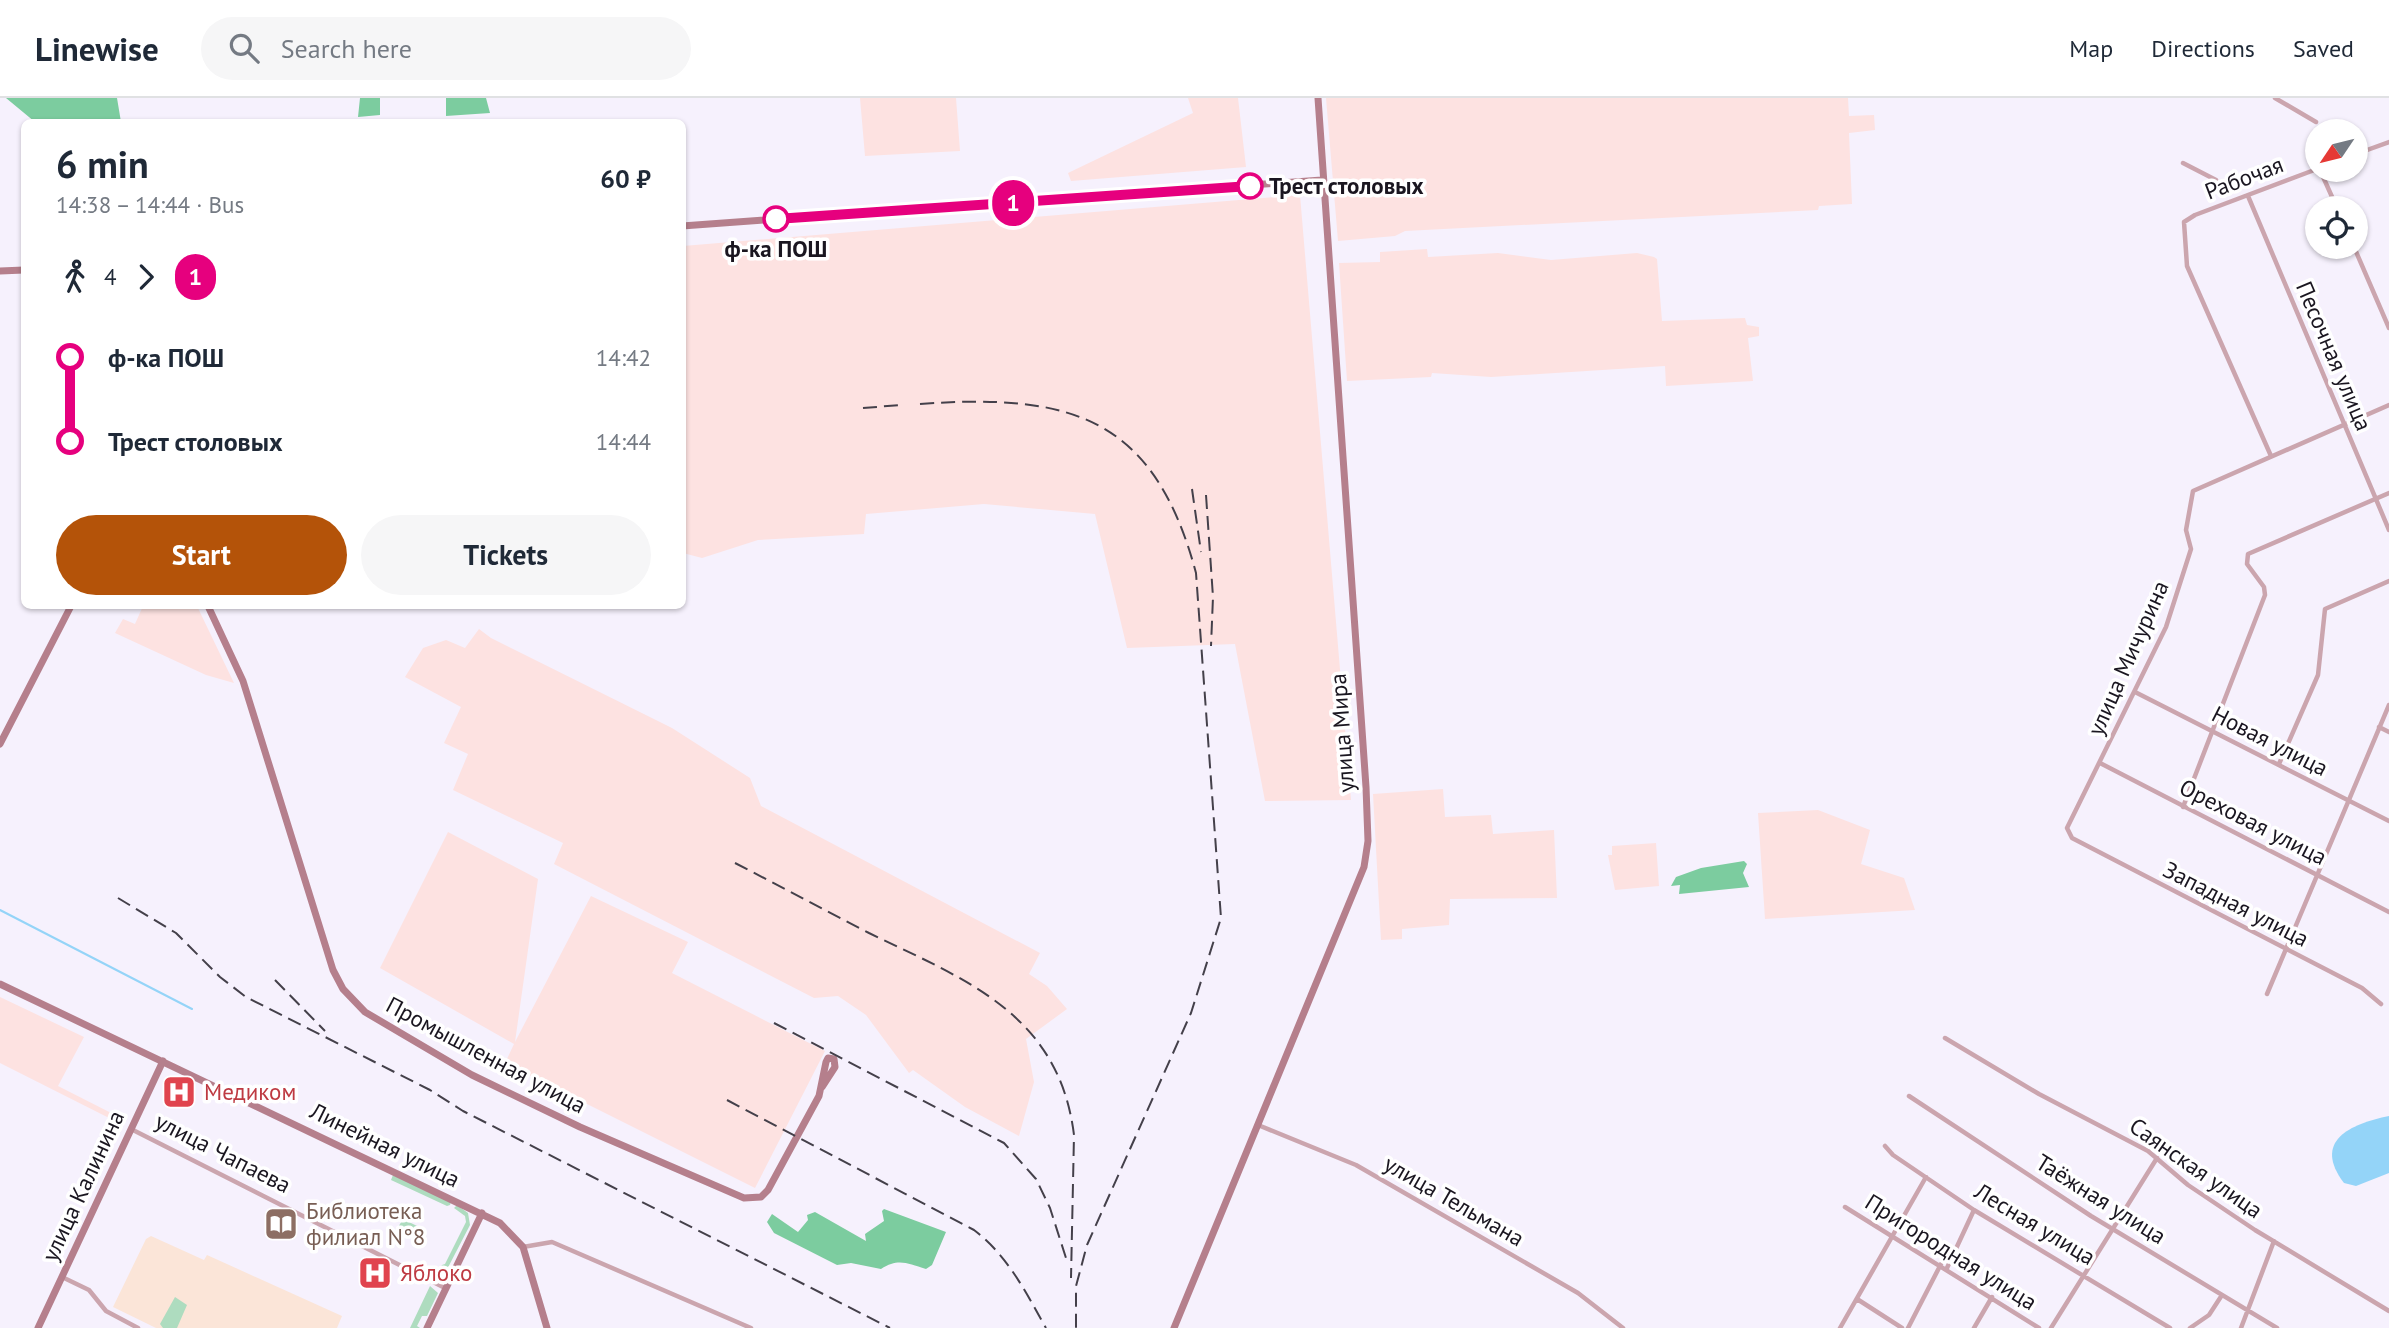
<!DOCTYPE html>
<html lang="en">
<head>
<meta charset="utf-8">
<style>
	:root { --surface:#fff; --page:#f6f6f7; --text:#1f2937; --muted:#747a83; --line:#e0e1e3; --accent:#b45309 }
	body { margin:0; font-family:"PT Sans",sans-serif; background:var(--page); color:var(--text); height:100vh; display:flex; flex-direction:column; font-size:26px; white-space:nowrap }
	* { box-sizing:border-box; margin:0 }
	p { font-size:23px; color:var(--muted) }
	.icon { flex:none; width:38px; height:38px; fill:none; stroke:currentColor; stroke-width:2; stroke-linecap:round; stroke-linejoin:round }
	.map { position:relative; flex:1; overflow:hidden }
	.panel { position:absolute; left:21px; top:21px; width:665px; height:490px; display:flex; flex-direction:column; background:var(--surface); border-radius:10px; box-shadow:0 2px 5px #0004 }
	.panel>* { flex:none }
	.badge { padding:0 14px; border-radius:23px; font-size:24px; line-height:46px }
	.needle { width:46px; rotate:235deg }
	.tools { position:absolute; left:2305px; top:21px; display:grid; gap:14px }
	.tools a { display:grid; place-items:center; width:63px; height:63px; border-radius:50%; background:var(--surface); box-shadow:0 2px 5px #0004; font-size:35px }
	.map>.badge { position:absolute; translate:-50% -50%; box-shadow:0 0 0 4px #fff }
	.legs { display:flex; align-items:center; gap:10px; height:77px; padding:0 35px; font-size:23px }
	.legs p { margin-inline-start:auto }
	.headline { display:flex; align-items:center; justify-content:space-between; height:119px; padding:0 35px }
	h1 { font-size:38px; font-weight:700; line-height:52px }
	.cta { display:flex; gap:14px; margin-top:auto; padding:14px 35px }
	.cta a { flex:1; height:80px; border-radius:42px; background:var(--accent); color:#fff; font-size:28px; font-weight:700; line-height:80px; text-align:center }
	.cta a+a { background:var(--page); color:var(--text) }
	ul { padding:0 35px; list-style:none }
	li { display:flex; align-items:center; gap:24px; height:84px; font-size:26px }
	li i { display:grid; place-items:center; width:10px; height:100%; margin:0 9px; background:currentColor }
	li i::after { content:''; width:18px; height:18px; margin:-9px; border:5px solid; border-radius:50%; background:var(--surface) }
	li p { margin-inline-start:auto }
	li:first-child i { background:linear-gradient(#0000 50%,currentColor 0) }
	li:last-child i { background:linear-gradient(currentColor 50%,#0000 0) }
	header { display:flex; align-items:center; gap:42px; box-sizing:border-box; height:98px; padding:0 35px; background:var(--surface); border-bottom:2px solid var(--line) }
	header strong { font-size:33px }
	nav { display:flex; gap:38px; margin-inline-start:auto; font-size:24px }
	.search { width:490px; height:63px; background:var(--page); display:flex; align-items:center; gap:18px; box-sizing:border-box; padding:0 24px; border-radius:38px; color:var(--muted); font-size:26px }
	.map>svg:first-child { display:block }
</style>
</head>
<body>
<header>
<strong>Linewise</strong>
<div class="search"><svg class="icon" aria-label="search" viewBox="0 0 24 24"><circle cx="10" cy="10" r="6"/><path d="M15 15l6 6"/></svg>Search here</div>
<nav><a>Map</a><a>Directions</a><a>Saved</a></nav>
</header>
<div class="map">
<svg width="2389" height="1230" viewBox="0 0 2389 1230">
	<rect width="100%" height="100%" fill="#f6f1fd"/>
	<!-- industrial -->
	<path fill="#fde2e1" d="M860 0H956L960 53 865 58Z
		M1188 0H1238L1246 69 1071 83 1068 75 1193 15Z
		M1326 0H1848L1849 18 1874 17 1875 32 1849 35 1852 106 1819 108 1818 112 1405 133 1395 138 1338 143Z
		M1300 97 1351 702 1265 703 1235 546 1127 550 1095 416 984 406 866 416 864 436 758 442 702 460 683 455V148Z
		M1427 151 1428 159 1498 155 1551 162 1637 155 1654 159 1657 161 1662 223 1745 220 1747 227 1759 229V238L1748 240 1753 283 1666 288 1665 268 1491 279 1432 275 1431 279 1347 283 1339 165 1380 164V154Z
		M143 508H197L234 585 206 577 115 535 123 521 135 526Z
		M479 531 491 540 672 630 750 680 761 708 1040 855 1029 876 1047 888 1067 911 1026 941 1034 984 1019 1038 965 1009 913 972 909 975 866 917 838 898 814 900 554 766 563 745 453 692 468 656 444 645 461 609 405 579 423 550 446 542 465 550Z
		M1443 691 1445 719 1491 717 1493 736 1554 732 1557 800 1450 801 1449 827 1402 831V841L1381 842 1373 696Z
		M1818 712 1870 732 1861 766 1904 780 1915 812 1765 821 1758 715Z
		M448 734 538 781 515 944 591 798 688 844 672 875 825 953 755 1090 505 965 514 946 380 870Z
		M1656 745 1659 788 1615 792 1608 757H1612V748Z
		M0 899 84 939 58 988 123 1021 121 1026 0 965Z"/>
	<!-- education -->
	<path fill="#fbe5d8" d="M151 1138 204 1162 207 1157 342 1218 337 1230H156L113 1209 146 1141Z"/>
	<!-- green -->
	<path fill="#aedcbf" d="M393 1077 451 1104 450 1107 447 1108 391 1082Z
		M457 1107 468 1115 470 1127 441 1183 437 1177 442 1167 445 1166 466 1124 465 1118 454 1110Z
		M403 1121 419 1129 415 1140 397 1131Z
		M430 1188 438 1195 427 1218H422L417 1228 420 1230H410Z
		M175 1199 187 1207 177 1230H163L160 1226Z"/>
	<!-- forest -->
	<path fill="#7ccc9f" d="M6 0H117L121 24H35Z
		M360 0H380V17L358 19Z
		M446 0H486L490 15 446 18Z
		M1744 763 1747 766 1743 775 1749 789 1679 796 1680 787 1671 788 1676 779 1701 770Z
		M884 1111 946 1134 932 1167 926 1171C907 1165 898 1160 881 1171L851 1165 837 1167 774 1135 767 1124 772 1116 798 1134 808 1122 807 1117 815 1114 866 1143 865 1136 884 1123 882 1113Z"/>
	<!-- water -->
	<path fill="#94d4f8" d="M2389 1018V1075L2356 1088 2344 1085C2312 1043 2350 1026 2389 1018Z"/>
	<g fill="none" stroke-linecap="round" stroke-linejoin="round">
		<!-- stream -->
		<path stroke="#94d4f8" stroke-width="2" d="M0 812 192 911"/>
		<!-- street -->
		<path stroke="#cba5ae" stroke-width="4.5" d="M2275 0 2316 24
			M2356 56 2389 44
			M2183 65 2216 82
			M2320 72 2337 110
			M2248 98 2389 432
			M2354 149 2389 230
			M2271 358 2187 168 2184 124 2195 117 2317 71
			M2135 594 2389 723
			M2379 629 2389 634
			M2100 665 2389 814
			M2279 666 2318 577 2325 511 2389 483
			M2183 709 2265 497 2264 489 2247 466 2248 456 2389 395
			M2267 896 2389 607
			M2381 906 2362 890 2072 740 2067 730 2166 529 2191 451 2186 432 2193 393 2389 307
			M1945 940 2039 996 2148 1053 2188 1087 2255 1132 2389 1213
			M1909 998 2091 1118 2277 1230
			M1258 1027 1356 1067 1578 1195 1623 1230
			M131 1031 445 1190
			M1885 1048 1893 1057 1974 1112 2170 1230
			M1845 1109 2039 1230
			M523 1149 552 1144 751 1230
			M1947 1170 1974 1112
			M62 1179 89 1192 106 1213 138 1230
			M1857 1201 1902 1230
			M1840 1230 1926 1079
			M1908 1230 1941 1166
			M1974 1230 1992 1199
			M2051 1230 2157 1060
			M2190 1230 2209 1217 2222 1197
			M2241 1230 2274 1143"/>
		<!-- secondary -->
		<path stroke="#b57f8c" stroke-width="7" d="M682 128 1322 82
			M0 173 24 172
			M208 508 243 583 333 872 343 891 365 914 472 977 580 1029 744 1100 761 1099 768 1092 819 998 826 964 828 960 834 961 835 969 822 989
			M0 646 71 508
			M0 886 500 1125 523 1149 547 1230
			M38 1230 163 963
			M427 1230 482 1115
			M1174 1230 1364 769 1368 743 1366 689 1318 0"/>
		<!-- rail -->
		<path stroke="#44404a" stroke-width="2" stroke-dasharray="14 7" stroke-linecap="butt" d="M920 306C1070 295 1154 318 1196 475L1221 820 1191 915 1087 1147 1076 1188V1230
			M863 310 901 307
			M1192 391 1201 454
			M1206 397 1213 499 1211 548
			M735 765C780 788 824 812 869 835 966 882 1059 916 1074 1037L1071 1180
			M118 800 176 835 220 879 246 899 430 992 463 1013 890 1230
			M275 882 325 933
			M774 925 1004 1045 1036 1081 1050 1110 1066 1160
			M727 1002 974 1132C1008 1158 1025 1193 1046 1230"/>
	</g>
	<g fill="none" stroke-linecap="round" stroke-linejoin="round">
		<defs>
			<path id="line-1" d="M776 121 1250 88"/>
		</defs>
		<!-- line-1 casing -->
		<use href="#line-1" stroke="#fff" stroke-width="16"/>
		<!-- line-1 -->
		<use href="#line-1" stroke="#e6007e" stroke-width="10"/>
	</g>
	<!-- icons -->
	<defs>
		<symbol id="hospital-square" viewBox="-11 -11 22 22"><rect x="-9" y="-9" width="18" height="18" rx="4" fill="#e0444e" stroke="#fff"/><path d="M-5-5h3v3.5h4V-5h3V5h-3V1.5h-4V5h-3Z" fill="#fff"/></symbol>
		<symbol id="library-square" viewBox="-11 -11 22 22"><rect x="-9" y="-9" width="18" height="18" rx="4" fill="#8d6e63" stroke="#fff"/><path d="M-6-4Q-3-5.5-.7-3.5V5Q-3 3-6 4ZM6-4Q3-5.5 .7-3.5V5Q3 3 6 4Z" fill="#fff"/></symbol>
	</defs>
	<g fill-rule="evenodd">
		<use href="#hospital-square" x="160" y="975" width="38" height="38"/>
		<use href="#library-square" x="262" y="1107" width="38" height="38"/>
		<use href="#hospital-square" x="356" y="1156" width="38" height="38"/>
	</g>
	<!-- markers -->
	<g fill="#fff" stroke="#e6007e" stroke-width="3.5">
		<circle cx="1250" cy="88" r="12"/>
		<circle cx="776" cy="121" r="12"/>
	</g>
	<g text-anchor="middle" stroke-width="7" stroke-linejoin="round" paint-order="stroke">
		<!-- street labels -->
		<g font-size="23" fill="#1a1620" stroke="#fff">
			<text transform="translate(2244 80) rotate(-21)" y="8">Рабочая</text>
			<text transform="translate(2334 258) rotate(67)" y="8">Песочная улица</text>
			<text transform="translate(2128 560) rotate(-66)" y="8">улица Мичурина</text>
			<text transform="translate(1342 635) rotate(-94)" y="8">улица Мира</text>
			<text transform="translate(2270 643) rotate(27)" y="8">Новая улица</text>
			<text transform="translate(2253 724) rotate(27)" y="8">Ореховая улица</text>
			<text transform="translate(2236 806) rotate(27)" y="8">Западная улица</text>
			<text transform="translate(486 957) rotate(28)" y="8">Промышленная улица</text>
			<text transform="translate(385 1047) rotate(26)" y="8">Линейная улица</text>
			<text transform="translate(223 1055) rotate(27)" y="8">улица Чапаева</text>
			<text transform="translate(2196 1070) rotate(35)" y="8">Саянская улица</text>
			<text transform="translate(83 1088) rotate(-65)" y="8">улица Калинина</text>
			<text transform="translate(2101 1101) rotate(32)" y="8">Таёжная улица</text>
			<text transform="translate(1454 1103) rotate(30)" y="8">улица Тельмана</text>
			<text transform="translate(2035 1126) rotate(31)" y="8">Лесная улица</text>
			<text transform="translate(1951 1154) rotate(32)" y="8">Пригородная улица</text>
		</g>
		<!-- stop labels -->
		<g font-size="23" font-weight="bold" fill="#1a1620" stroke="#fff" text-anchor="start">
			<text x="1269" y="96">Трест столовых</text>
			<text x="776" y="159" text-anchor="middle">ф-ка ПОШ</text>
		</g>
		<!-- health labels -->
		<g font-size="23" fill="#be3a42" stroke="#fff" text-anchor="start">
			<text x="204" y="1002">Медиком</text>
			<text x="400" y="1183">Яблоко</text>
		</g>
		<!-- education labels -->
		<g font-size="23" fill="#785e54" stroke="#fff" text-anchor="start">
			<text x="306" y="1121">Библиотека<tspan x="306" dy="26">филиал N°8</tspan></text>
		</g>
	</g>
</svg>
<div class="tools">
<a><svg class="needle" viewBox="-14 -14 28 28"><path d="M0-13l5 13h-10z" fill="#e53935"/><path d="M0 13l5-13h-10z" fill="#747a83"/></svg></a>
<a><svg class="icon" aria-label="locate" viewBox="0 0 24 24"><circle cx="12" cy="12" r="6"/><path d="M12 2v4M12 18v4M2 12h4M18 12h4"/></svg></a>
</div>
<b class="badge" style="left:1013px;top:105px;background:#e6007e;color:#fff">1</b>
<section class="panel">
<div class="headline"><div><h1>6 min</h1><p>14:38 – 14:44 · Bus</p></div><b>60 ₽</b></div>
<div class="legs"><svg class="icon" aria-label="walk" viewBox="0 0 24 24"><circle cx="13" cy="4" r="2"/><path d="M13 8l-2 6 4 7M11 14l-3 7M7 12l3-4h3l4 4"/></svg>4<svg class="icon" aria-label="forward" viewBox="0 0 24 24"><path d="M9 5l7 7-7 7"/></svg><b class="badge" style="background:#e6007e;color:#fff">1</b></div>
<ul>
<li><i style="color:#e6007e"></i><b>ф-ка ПОШ</b><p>14:42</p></li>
<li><i style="color:#e6007e"></i><b>Трест столовых</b><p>14:44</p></li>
</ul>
<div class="cta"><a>Start</a><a>Tickets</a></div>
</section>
</div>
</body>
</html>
